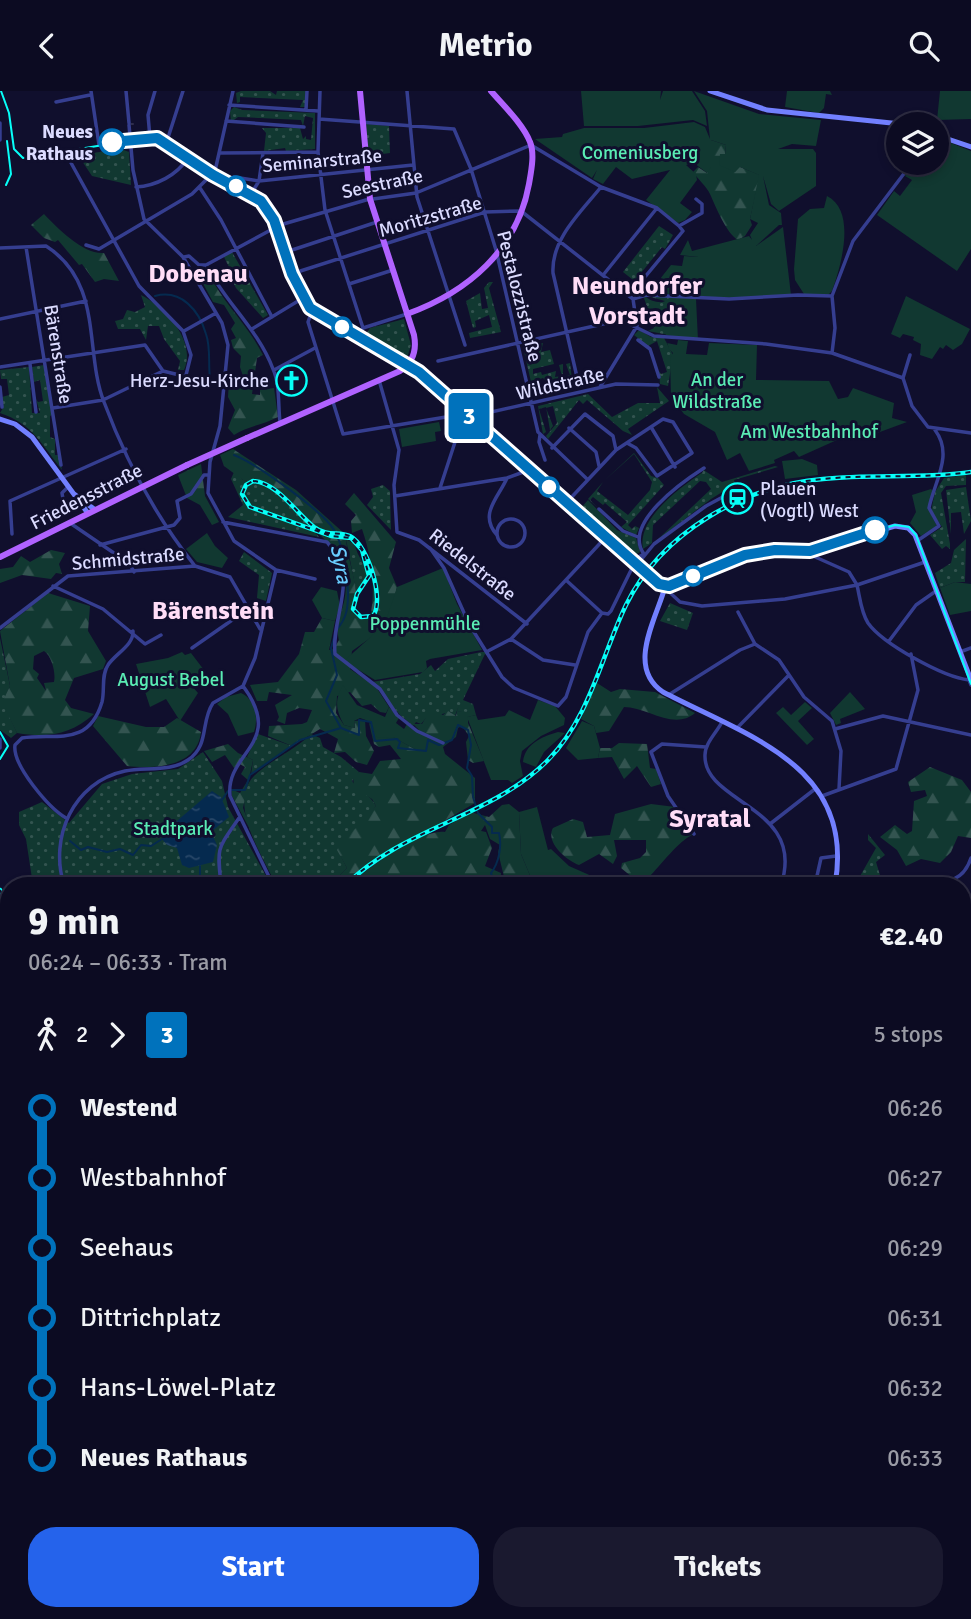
<!DOCTYPE html>
<html lang="en">
<head>
<meta charset="utf-8">
<style>
	:root { --surface:#0c0b22; --page:#1a192f; --text:#f1f3f6; --muted:#9a9ba5; --line:#2c2b40; --accent:#2563eb }
	body { margin:0; font-family:Signika,sans-serif; background:var(--page); color:var(--text); height:100vh; display:flex; flex-direction:column; font-size:26px; white-space:nowrap }
	* { box-sizing:border-box; margin:0 }
	p { font-size:23px; color:var(--muted) }
	.icon { flex:none; width:38px; height:38px; fill:none; stroke:currentColor; stroke-width:2; stroke-linecap:round; stroke-linejoin:round }
	.map { position:relative; flex:1; overflow:hidden }
	.sheet { position:absolute; left:0px; top:786px; width:971px; height:744px; display:flex; flex-direction:column; background:var(--surface); border-radius:28px 28px 0 0; box-shadow:0 4px 10px #0003,0 0 0 2px var(--line) }
	.sheet>* { flex:none }
	.badge { padding:0 14px; border-radius:5px; font-size:24px; line-height:46px }
	.controls { position:absolute; left:886px; top:21px; display:grid; gap:14px }
	.controls a { display:grid; place-items:center; width:63px; height:63px; border-radius:50%; background:var(--surface); box-shadow:0 4px 10px #0003,0 0 0 2px var(--line); font-size:35px }
	.map>.badge { position:absolute; translate:-50% -50%; box-shadow:0 0 0 4px #fff }
	.legs { display:flex; align-items:center; gap:10px; height:77px; padding:0 28px; font-size:23px }
	.legs p { margin-inline-start:auto }
	.head { display:flex; align-items:center; justify-content:space-between; height:119px; padding:0 28px }
	h1 { font-size:38px; font-weight:800; line-height:52px }
	.cta { display:flex; gap:14px; margin-top:auto; padding:14px 28px }
	.cta a { flex:1; height:80px; border-radius:28px; background:var(--accent); color:#fff; font-size:28px; font-weight:800; line-height:80px; text-align:center }
	.cta a+a { background:var(--page); color:var(--text) }
	ul { padding:0 28px; list-style:none }
	li { display:flex; align-items:center; gap:24px; height:70px; font-size:26px }
	li i { display:grid; place-items:center; width:10px; height:100%; margin:0 9px; background:currentColor }
	li i::after { content:''; width:18px; height:18px; margin:-9px; border:5px solid; border-radius:50%; background:var(--surface) }
	li p { margin-inline-start:auto }
	li:first-child i { background:linear-gradient(#0000 50%,currentColor 0) }
	li:last-child i { background:linear-gradient(currentColor 50%,#0000 0) }
	header { display:flex; justify-content:space-between; align-items:center; height:91px; padding:0 28px; background:var(--surface); font-size:32px; font-weight:800 }
	.map>svg:first-child { display:block }
</style>
</head>
<body>
<header><svg class="icon" aria-label="back" viewBox="0 0 24 24"><path d="M15 5l-7 7 7 7"/></svg>Metrio<svg class="icon" aria-label="search" viewBox="0 0 24 24"><circle cx="10" cy="10" r="6"/><path d="M15 15l6 6"/></svg></header>
<div class="map">
<svg width="971" height="1528" viewBox="0 0 971 1528">
	<defs>
		<pattern id="grass-dots" width="8" height="8" patternUnits="userSpaceOnUse" patternTransform="scale(1.75)"><rect width="8" height="8" fill="#113831"/><path d="M2 2h.1M6 6h.1" fill="none" stroke="#335450" stroke-width="1.8" stroke-linecap="round"/></pattern>
		<pattern id="forest-firs" width="22" height="20" patternUnits="userSpaceOnUse" patternTransform="scale(1.75)"><rect width="22" height="20" fill="#113831"/><path d="M5 1l3.5 6h-7zM16 11l3.5 6h-7z" fill="#335450"/></pattern>
		<pattern id="water-ripples" width="26" height="14" patternUnits="userSpaceOnUse" patternTransform="scale(1.75)"><rect width="26" height="14" fill="#052a4f"/><path d="M2 4q2-2 4 0t4 0M15 11q2-2 4 0t4 0" fill="none" stroke="#294869"/></pattern>
	</defs>
	<rect width="100%" height="100%" fill="#100f2d"/>
	<!-- grass -->
	<path fill="url(#grass-dots)" d="M241 0H270L276 4 277 0H306L305 16H300L303 9 240 6V11L237 12 236 2Z
		M234 16 242 19 315 22V58L286 60 285 57 264 60 266 42 262 37H300L303 48 306 45V48L311 49 313 27 305 25 303 35 301 29 238 26 231 31 230 20Z
		M366 33 389 35 390 62 368 65Z
		M121 58 129 61 131 94 92 85 78 64Z
		M659 135 673 144 665 158 662 156 637 187V192L623 181Z
		M232 161 268 224 263 227 236 197 227 180 230 178 224 166Z
		M489 191H493L489 197 501 241 470 247 469 242 492 236 489 224 475 230 476 236 473 237 466 210 480 202 482 218 488 217 484 197Z
		M141 204C165 216 197 250 184 279H178L180 270 164 248 159 235H148L146 249 140 238H118L115 230 123 228 127 219 135 221 145 216Z
		M647 205 670 206 679 246 648 240 654 237 644 207H638L646 206C650 210 661 213 665 210Z
		M404 228 411 254 407 267 366 243 370 237Z
		M639 239 651 246 664 247 673 264 668 295 660 293 659 280 661 283 667 281 657 250 648 255 634 244Z
		M543 252 541 261 550 259 554 273 533 278V283L541 281 542 284 556 280 555 286 562 285 559 274 563 273V286L570 284 566 273 570 272 572 288 547 291 543 287 531 291 523 256Z
		M44 274 52 324 50 325V346L55 348V364H59L62 379C42 354 33 333 0 322L3 317 2 306 9 304 7 288H1L0 279 29 276 32 322H40L36 308 38 311 43 310 40 289 34 291 32 276Z
		M657 296 669 310 628 338 632 344 623 340 587 309 583 313 579 309 548 348 546 345 557 332 553 315 546 317 553 335 550 339 546 316 539 318 546 341 543 343 538 315 588 303 612 326 638 312H660Z
		M634 362 651 385 658 387 664 394 628 434 632 438 635 435 639 437 636 444 621 436 627 431 605 412 603 414 593 406 590 409 598 417 588 408 603 391 597 400 628 424 650 399 652 391 634 363 605 389Z
		M775 375 778 376 734 389 735 393 711 408 656 450 711 398 706 391 700 390 653 434 652 452 643 458C637 428 678 398 703 381L702 378 722 391Z
		M234 381 243 389 262 391 291 411 319 446 228 426 243 414 231 388Z
		M966 384V394L946 395 941 402 950 453V458L946 455 942 458 930 444 942 436 931 420 935 401 944 387Z
		M383 394 390 400 391 439 367 414 373 406 371 398Z
		M966 396 971 430 964 443 961 421 951 422V443L946 399Z
		M588 409 617 439 636 447 640 461 634 465 580 418Z
		M346 448C357 453 355 458 359 465 366 479 374 485 356 500Z
		M966 448 965 491H955L940 497 935 482 951 472 954 459Z
		M244 461 272 482 266 510 257 507 259 484 239 470Z
		M670 512 693 522 687 539 660 530Z
		M0 547 10 595 3 612 17 642 11 647 0 639Z
		M481 561H485L488 565 485 563 463 609 473 613 467 622 457 620 459 614 455 625 450 621 426 627 421 633 416 631 413 635 400 624 372 591 420 583 431 574 435 580 448 568Z
		M258 643 292 655 251 684 253 669 247 666Z
		M311 643 320 647 323 656 341 666 359 681 352 690C359 701 370 703 376 715L339 762 347 777 330 794H276C263 765 227 713 254 685 270 669 294 660 311 643Z
		M203 661 222 690 228 716 271 794H33L26 748 19 734V721L42 711 69 732 102 693 132 683 178 678Z
		M868 743 885 764 876 771 883 794H855L876 757 868 749Z"/>
	<!-- forest -->
	<path fill="url(#forest-firs)" fill-rule="evenodd" d="M711 49 726 54 725 63 740 76 760 84 750 128 752 134 745 145 738 149C726 142 716 116 710 103 707 96 697 87 693 81L698 76 707 82Z
		M44 123C57 137 84 164 104 162L119 190 104 188 95 191 82 173 79 174 58 149 55 151 44 147 31 134Z
		M209 183C223 212 248 234 263 264L257 267 252 303 260 304V299L274 297 278 326C263 334 247 335 234 344L228 337 235 319 228 306 229 291 240 292 243 285 240 276 241 265 233 257 231 249 236 247 231 238 235 232 224 214 213 211 199 185Z
		M233 358 296 399 346 444C346 471 361 493 355 523L370 527C376 498 372 467 362 438L352 442 351 430 356 424 345 413 354 402 396 451 389 477 397 496 390 527 380 540 352 560 350 578 376 596 389 616 386 622 380 621 371 613 362 615 350 601 337 605 336 622 344 634 355 637 354 630 365 629 366 645 374 660 367 674 356 671 345 661 334 662 338 648 320 638 292 655 268 645 269 635 302 633 307 631 312 619 299 617 287 622 285 633 277 630 279 626 275 614 292 604 269 601 267 610H257L250 594 278 591 299 563 305 541H314L322 527 335 530 329 559 334 558 339 549C335 534 340 526 344 511 352 476 331 451 306 432L307 427 291 411 262 391 243 389 224 375 220 364Z
		M201 373 205 405 219 431 212 434 200 414 187 407 178 384Z
		M51 459 65 462 59 473 62 483 56 482 51 488 22 484 0 492V478L13 476 21 465 30 471Z
		M48 502 90 515 88 540 106 570 103 578 74 587 65 609 71 617 94 623C70 644 48 647 17 642L2 612 10 595 0 540ZM44 560C52 565 56 583 54 591L44 592 46 600 37 587 39 583 33 578 34 565Z
		M597 592 611 601 620 598 655 601 695 622C674 640 647 616 624 616L609 640 596 642 594 635 581 628Z
		M473 613 476 624 468 626V632L484 670 473 672 468 669 466 651 469 645 462 635 458 637 456 646 443 656 445 663 475 687V712L362 778 343 794H330L347 777 337 759 340 754 376 715 372 708 354 697 353 685 359 681 372 683 380 670 401 668 390 654 379 656 374 653 369 632 418 660 421 641 413 633H422L429 621 434 619 443 624 448 620 456 625 457 620 468 621V615Z
		M98 625 146 636H164L177 627 201 641C197 676 156 678 127 675L93 635Z
		M619 652 647 653 650 677 656 678 661 693 651 696 637 675 624 688 612 666 598 667 600 657H612Z
		M228 653 238 662 253 669 243 717 254 746 232 705 231 698 240 702 248 689 241 683 245 676 238 672 234 677 225 664 212 671 204 660Z
		M930 676 962 689 971 701V747L958 745 951 761 940 772 921 768 906 775 897 759 880 746 895 734 907 743 912 740 914 710 927 705 925 699 911 701 908 691Z
		M509 713 519 721 521 763 534 794H506L498 761 500 754 490 748 485 734 481 740 486 741 492 757 485 775 501 782 500 794H362L361 791 349 794C366 778 422 737 445 741L449 734 470 721 489 726 502 714Z
		M651 713 675 716 694 743C678 750 662 773 648 787L632 786 621 777 622 772 640 767 646 761V749H614L617 765 613 773 599 763 579 774C566 769 545 751 553 737L573 728 583 731 587 746 610 744 615 723Z
		M9 1264V1455H0V1268Z"/>
	<!-- garden -->
	<path fill="#113831" d="M581 0H661L660 9 663 0H692L705 20 707 35 693 29 638 35H584Z
		M694 0 759 23 821 29 816 55 792 53 778 58H813L816 62V95L779 120 771 113 763 85 769 114 781 122 782 134H779L756 155 783 136 791 204 724 207 649 202 671 174 682 175 684 165 698 166 680 164 688 149 692 160 749 145 752 149 750 144 758 132 750 128 759 84 740 76 735 81 719 74 720 63H725L726 54 711 49V76L707 82 694 72 686 74 696 83 697 89 680 112 692 121 685 129 678 132 646 109 670 79 632 88 616 76 603 93 593 88 597 79 592 87 535 48 562 46 563 43 584 37H644L694 31 705 36 710 48 707 20Z
		M787 0H830L832 4 826 3 824 17 819 22 785 16Z
		M940 0H971V28L937 29Z
		M936 46 971 60V158L957 180 877 124 894 100 900 105 912 89 905 85 913 72H936Z
		M827 105C857 120 841 175 832 200L828 204 804 203 795 189 794 178 798 128 810 118 824 117Z
		M906 205 970 238 962 253 953 259 946 254 943 258 940 256 932 268 920 264 921 253 913 249 914 246 903 243 900 247 891 243Z
		M670 206 696 208 698 249 666 244V210Z
		M666 248 667 252 677 254 678 249 688 250 686 263 707 264 709 252 757 254 756 289 829 290 838 308 848 306 853 297 894 312 892 327 907 331 861 348 857 340 799 366 794 360 774 369 775 372 749 380 740 362 727 369 715 341 684 323 671 306 670 267 673 262 669 258Z
		M439 331 441 340 435 341 436 350 402 356 399 338Z
		M802 368 817 374 818 384 785 388 782 370Z
		M931 398 934 401 929 419 937 435 921 445 910 432 916 421 912 404Z
		M207 442 215 455 228 467 222 477 197 471 186 458Z
		M443 477 457 513 482 559 430 568 426 570 427 577 423 581 375 589 344 570 385 533 397 496Z
		M955 491 971 493V520L950 524 940 497Z
		M321 496 337 500 340 515 335 530 322 527 312 509Z
		M182 561 185 564 191 562 204 579 191 594 198 602 180 630 166 608 150 616 136 573 168 567Z
		M343 594 357 614 385 626 389 616 399 627 396 632 404 638 407 633 428 647 426 658 418 660 393 646 378 647C372 636 376 632 360 627L354 630 355 637 344 634C336 619 334 610 343 594Z
		M850 601 865 618 840 628 841 632 836 634 830 622Z
		M241 602C255 608 259 626 254 641L238 645 228 623 217 613 226 606Z
		M538 609 555 615 565 627 564 634 541 645 522 660 520 670 523 685 512 692 508 689H491L467 626 476 624 478 629 505 625 509 619 530 629Z
		M805 611 812 617 798 630 814 648 807 654 776 622 783 616 791 624Z
		M582 630 594 635 600 657 598 667 578 669 566 657Z
		M558 641 565 642 544 661 536 676 523 671C525 653 541 646 558 641Z
		M537 716 548 759 551 758 569 775 612 794H534L521 763 519 721Z
		M9 985V1080L0 1082V1036L4 1034H0V991Z
		M20 1521H185V1525L123 1528 110 1523 81 1528H18Z"/>
	<!-- water -->
	<path fill="url(#water-ripples)" d="M212 700 221 706 229 726 211 741 217 754 213 771 189 777 182 774 177 757 167 754 162 748 164 741Z"/>
	<g fill="none" stroke-linecap="round" stroke-linejoin="round">
		<!-- stream -->
		<path stroke="#052a4f" stroke-width="2" d="M155 205C181 198 199 219 206 243 211 257 208 273 210 287
			M234 364C255 372 323 420 334 439 344 456 347 483 348 502 348 516 347 527 337 538
			M335 543 331 557 337 584 326 610 341 637 359 644V629L371 631 375 650 397 648 400 651 398 657 426 660 428 649 439 654 452 649 458 634 468 639 471 654 467 677 472 685 473 706 478 722 492 736V742H499C502 755 499 772 491 782L495 794
			M232 699H245L250 684 300 649 341 637
			M222 709 228 700
			M70 750 81 759 88 756 107 761 120 758 133 764 141 754 151 755 162 748
			M200 794V775
			M968 1366H971
			M856 1521 859 1528
			M336 1528V1521"/>
		<!-- street-tunnel -->
		<path stroke="#2e2e4c" stroke-width="3.5" stroke-dasharray="3.5 2" stroke-linecap="butt" d="M132 32V34"/>
		<!-- street -->
		<path stroke="#353e90" stroke-width="3.5" d="M91 0 99 54
			M126 0 129 32
			M320 0 318 61 325 119 363 237
			M407 0 417 106 465 254
			M56 11 90 4
			M229 14 318 20
			M306 19 307 0
			M319 28 454 38 471 78 496 159 538 341 587 388
			M226 30 304 36
			M0 32V49
			M129 34 133 79 144 128 183 166 222 232 228 254 220 335 210 371 208 402 234 450 276 479 315 488
			M150 47 148 24 155 0
			M128 49 147 47 160 49 212 85 261 110 270 122 291 183 309 218 406 273
			M166 53 183 0
			M219 62 318 61
			M70 70 139 195 183 240 191 264 186 284
			M234 86 259 90 413 74
			M136 96C156 95 177 84 187 68
			M200 97 221 129 272 226
			M251 103 259 90 263 62
			M86 154 99 158 192 103 215 80 233 0
			M26 156 61 374
			M0 157 46 155C104 192 84 261 104 311 126 370 156 426 195 475
			M283 162 377 131
			M184 166 189 165 199 174H206
			M206 174 280 134 366 109 416 102 531 54 601 96 657 117 679 135 702 122V113L696 108
			M206 174C225 211 258 238 273 278 280 293 278 315 280 331
			M291 183 485 121 521 120 633 208
			M604 183 657 117
			M349 193 393 179
			M630 204 683 140 679 135
			M633 208 646 204 729 208 798 204 832 205 853 150 912 72
			M633 208 637 235
			M312 220 308 231 343 343 446 326 457 318
			M0 228 86 210
			M252 238 303 207
			M184 240 216 222
			M358 246 363 237 407 223
			M638 249 650 258 659 286
			M832 262 835 237 832 205
			M438 270 621 229 654 245 766 253 832 262 903 287 912 315 928 336 971 342
			M30 273 36 321
			M0 276 145 254 163 280 224 295
			M274 279 315 257
			M903 287 910 264
			M379 289 399 359 394 394 397 441 419 449 527 533
			M570 290 577 286 553 182C551 148 581 121 601 96
			M0 296 2 316
			M600 296 637 235
			M53 317 103 309 163 280
			M651 336 675 376
			M569 337 596 361 599 375
			M540 344 539 351 545 369
			M552 357 585 323 613 345 616 359
			M440 397 458 342 469 326 616 293 658 294
			M395 405 507 387 529 379
			M567 411 616 359 663 328 673 331 692 362 657 385 636 357 627 352
			M599 418 623 440 638 446
			M65 420 62 402 67 397
			M497 442a14 14 0 1 1 28 0a14 14 0 1 1-28 0Z
			M223 431 327 451C361 488 331 523 335 563L380 598 397 624 417 640 443 652
			M70 432 130 473 134 481
			M12 443 10 410 126 358
			M497 444C478 423 499 406 507 387
			M917 450 939 435 929 417C934 391 954 364 935 339
			M100 454 174 434 180 427 177 410 191 403 204 384H208
			M430 457 444 477 469 533 502 586 514 597 558 615 566 606 588 541 602 522 608 523 611 520 634 473
			M804 461 849 481 857 494 925 471
			M644 463C622 433 682 391 704 377
			M631 470 644 463
			M636 475 654 453 706 415 732 401
			M567 490 602 522
			M53 495 103 518 145 553 161 544
			M666 498 680 511 702 515 785 508 857 494C860 507 861 521 868 532 883 553 943 586 969 589L971 594
			M738 521 755 553 779 569 804 606 832 630 841 660 839 698
			M0 537 68 485 195 475 230 486 260 538
			M511 548 543 569 575 574
			M889 550 916 514 936 500
			M192 557 248 518
			M488 560 511 548 605 447
			M960 561 971 557
			M243 595C286 653 225 661 230 705L273 794
			M243 595 255 567 276 479
			M670 603 740 559 755 553
			M722 631C717 641 705 652 705 664 703 713 807 715 781 794
			M737 637 789 584
			M835 638 883 625 971 644
			M0 648V657
			M822 705 896 678 918 599 911 563
			M66 727C49 717 12 674 15 654L22 647C53 641 88 658 102 611 105 599 101 584 108 574 115 563 134 554 133 540
			M770 733 815 698
			M694 743 668 705 651 661 662 653 706 656
			M64 794C49 747 73 691 125 680 145 676 171 681 188 669 210 654 200 631 213 612L243 595
			M221 794C217 755 217 759 239 727
			M815 794 821 767 836 765
			M916 794 920 791C944 790 962 794 971 767
			M962 918 971 916
			M0 1142 9 1137
			M0 1202 9 1197
			M0 1266 9 1263
			M0 1292 9 1298
			M0 1457H9
			M0 1507 9 1491
			M186 1521 187 1528
			M494 1521 502 1528
			M13 1528H17"/>
		<!-- secondary -->
		<path stroke="#7280ff" stroke-width="5" d="M710 0 767 19 901 33
			M936 44 971 56
			M408 274 529 379 558 400 566 412
			M0 328 15 333 32 346 87 421
			M531 382 539 392 566 412 639 477
			M74 403 94 418
			M650 487 665 496
			M665 496 735 467 775 460H810L895 435 908 437 915 444 971 589
			M665 496C656 529 626 576 663 601 747 645 856 675 835 794
			M827 1528 828 1521"/>
		<!-- primary -->
		<path stroke="#b062ff" stroke-width="6" d="M407 223C468 201 517 159 529 93 531 81 535 63 530 51 523 33 503 14 491 0
			M247 347 400 280C413 272 417 260 414 244L370 108 360 0
			M0 466 187 374"/>
		<!-- tram -->
		<path stroke="#07fff8" stroke-width="2" d="M1 0 9 22 14 58 23 67 153 46 213 84 251 103 267 116 274 129 292 183 310 217 419 281 659 493 669 495 745 464 775 459 810 460 895 434 909 436 916 444 971 593
			M6 94 11 83 7 50
			M0 641 8 655 0 668"/>
		<defs>
			<path id="rail" d="M253 390C278 392 296 422 314 436 328 446 338 440 350 445 368 454 385 509 373 525L361 526 353 518 357 503 369 485 362 459 351 447 331 445 250 416 242 403 246 394Z
				M346 794C402 737 492 726 548 669 590 626 601 566 626 514 662 441 743 395 823 388 872 383 922 388 971 381
				M0 799 9 818"/>
		</defs>
		<!-- rail casing -->
		<use href="#rail" stroke="#07fff8" stroke-width="4.5"/>
		<!-- rail -->
		<use href="#rail" stroke="#100f2d" stroke-width="2" stroke-dasharray="5" stroke-linecap="butt"/>
		<!-- secondary-bridge -->
		<path stroke="#7280ff" stroke-width="5" d="M639 477 650 487"/>
		<!-- primary-bridge -->
		<path stroke="#b062ff" stroke-width="6" d="M187 374 247 347"/>
	</g>
	<g fill="none" stroke-linecap="round" stroke-linejoin="round">
		<defs>
			<path id="line-1" d="M112 51 157 47 213 84 261 110 274 129 292 183 310 217 419 281 659 493 669 495 745 464 775 459 810 460 875 439"/>
		</defs>
		<!-- line-1 casing -->
		<use href="#line-1" stroke="#fff" stroke-width="16"/>
		<!-- line-1 -->
		<use href="#line-1" stroke="#0072bc" stroke-width="10"/>
	</g>
	<!-- icons -->
	<defs>
		<symbol id="church-ring" viewBox="-11 -11 22 22"><circle r="9.5" fill="#100f2d" stroke="#07fff8" stroke-width="1.5"/><path d="M-1.2-6h2.4v3.5h3.3v2.4h-3.3V6h-2.4V-.1h-3.3v-2.4h3.3Z" fill="#07fff8"/></symbol>
		<symbol id="station-ring" viewBox="-11 -11 22 22"><circle r="9.5" fill="#100f2d" stroke="#07fff8" stroke-width="1.5"/><path d="M-3-6H3Q5-6 5-4V2Q5 4 3 4L4.5 6H3L1.5 4h-3L-3 6H-4.5L-3 4Q-5 4-5 2V-4Q-5-6-3-6ZM-3.5-4v3h7v-3ZM-3.5 1v1.5H-2V1ZM2 1v1.5H3.5V1Z" fill="#07fff8"/></symbol>
	</defs>
	<g fill-rule="evenodd">
		<use href="#church-ring" x="274" y="272" width="35" height="35"/>
		<use href="#station-ring" x="720" y="390" width="35" height="35"/>
	</g>
	<!-- markers -->
	<g fill="#fff" stroke="#0072bc" stroke-width="3.5">
		<circle cx="112" cy="51" r="12"/>
		<circle cx="236" cy="95" r="9"/>
		<circle cx="342" cy="236" r="9"/>
		<circle cx="549" cy="396" r="9"/>
		<circle cx="875" cy="439" r="12"/>
		<circle cx="693" cy="485" r="9"/>
	</g>
	<g text-anchor="middle" stroke-width="6" stroke-linejoin="round" paint-order="stroke">
		<!-- stop labels -->
		<g font-size="19" font-weight="bold" fill="#dbdbff" stroke="#100f2d" text-anchor="end">
			<text x="93" y="47">Neues<tspan x="93" dy="22">Rathaus</tspan></text>
		</g>
		<!-- park labels -->
		<g font-size="19" fill="#5aecb4" stroke="#100f2d">
			<text x="640" y="68">Comeniusberg</text>
			<text x="717" y="295">An der<tspan x="717" dy="22">Wildstraße</tspan></text>
			<text x="809" y="347">Am Westbahnhof</text>
			<text x="425" y="539">Poppenmühle</text>
			<text x="171" y="595">August Bebel</text>
			<text x="173" y="744">Stadtpark</text>
		</g>
		<!-- street labels -->
		<g font-size="19" fill="#dbdbff" stroke="#100f2d">
			<text transform="translate(322 69) rotate(-5)" y="7">Seminarstraße</text>
			<text transform="translate(382 92) rotate(-12)" y="7">Seestraße</text>
			<text transform="translate(430 125) rotate(-16)" y="7">Moritzstraße</text>
			<text transform="translate(520 205) rotate(76)" y="7">Pestalozzistraße</text>
			<text transform="translate(59 263) rotate(81)" y="7">Bärenstraße</text>
			<text transform="translate(560 292) rotate(-13)" y="7">Wildstraße</text>
			<text transform="translate(86 405) rotate(-27)" y="7">Friedensstraße</text>
			<text transform="translate(128 467) rotate(-5)" y="7">Schmidstraße</text>
			<text transform="translate(473 473) rotate(38)" y="7">Riedelstraße</text>
		</g>
		<!-- poi labels -->
		<g font-size="19" fill="#dbdbff" stroke="#100f2d" text-anchor="end">
			<text x="269" y="296">Herz-Jesu-Kirche</text>
			<text x="760" y="404" text-anchor="start">Plauen<tspan x="760" dy="22">(Vogtl) West</tspan></text>
		</g>
		<!-- water labels -->
		<g font-size="21" font-style="italic" fill="#69cdff" stroke="#100f2d">
			<text transform="translate(341 473) rotate(79)" y="7">Syra</text>
		</g>
		<!-- district labels -->
		<g font-size="26" font-weight="bold" fill="#ffddf7" stroke="#100f2d">
			<text x="198" y="191">Dobenau</text>
			<text x="637" y="203">Neundorfer<tspan x="637" dy="30">Vorstadt</tspan></text>
			<text x="213" y="528">Bärenstein</text>
			<text x="710" y="736">Syratal</text>
		</g>
	</g>
</svg>
<div class="controls">
<a><svg class="icon" aria-label="layers" viewBox="0 0 24 24"><path d="M12 4l9 5-9 5-9-5zM3 14l9 5 9-5"/></svg></a>
</div>
<b class="badge" style="left:469px;top:325px;background:#0072bc;color:#fff">3</b>
<section class="sheet">
<div class="head"><div><h1>9 min</h1><p>06:24 – 06:33 · Tram</p></div><b>€2.40</b></div>
<div class="legs"><svg class="icon" aria-label="walk" viewBox="0 0 24 24"><circle cx="13" cy="4" r="2"/><path d="M13 8l-2 6 4 7M11 14l-3 7M7 12l3-4h3l4 4"/></svg>2<svg class="icon" aria-label="forward" viewBox="0 0 24 24"><path d="M9 5l7 7-7 7"/></svg><b class="badge" style="background:#0072bc;color:#fff">3</b><p>5 stops</p></div>
<ul>
<li><i style="color:#0072bc"></i><b>Westend</b><p>06:26</p></li>
<li><i style="color:#0072bc"></i><span>Westbahnhof</span><p>06:27</p></li>
<li><i style="color:#0072bc"></i><span>Seehaus</span><p>06:29</p></li>
<li><i style="color:#0072bc"></i><span>Dittrichplatz</span><p>06:31</p></li>
<li><i style="color:#0072bc"></i><span>Hans-Löwel-Platz</span><p>06:32</p></li>
<li><i style="color:#0072bc"></i><b>Neues Rathaus</b><p>06:33</p></li>
</ul>
<div class="cta"><a>Start</a><a>Tickets</a></div>
</section>
</div>
</body>
</html>
